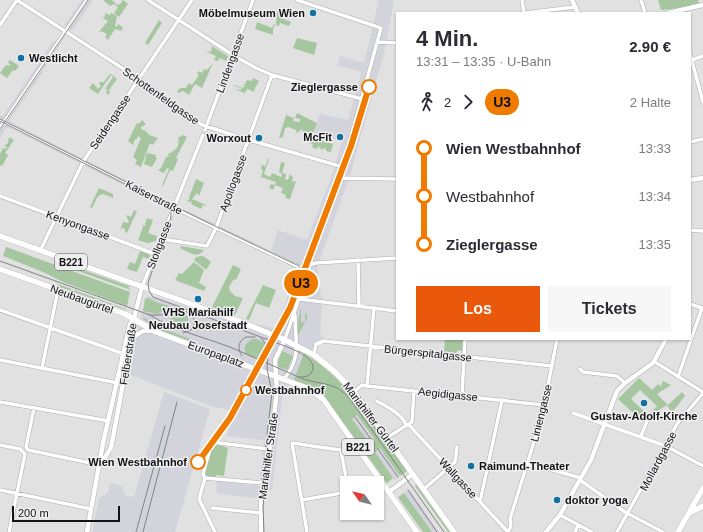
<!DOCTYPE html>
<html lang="de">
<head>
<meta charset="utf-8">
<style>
	:root { --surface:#fff; --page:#f7f7f7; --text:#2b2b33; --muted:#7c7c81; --accent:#ea580c }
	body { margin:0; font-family:Arial,sans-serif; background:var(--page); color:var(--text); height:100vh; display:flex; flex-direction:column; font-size:15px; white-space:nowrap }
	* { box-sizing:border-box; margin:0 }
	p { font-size:13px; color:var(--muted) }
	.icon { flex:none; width:22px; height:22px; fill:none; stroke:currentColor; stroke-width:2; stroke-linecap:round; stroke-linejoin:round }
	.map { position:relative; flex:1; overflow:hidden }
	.side { position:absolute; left:396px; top:12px; width:295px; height:328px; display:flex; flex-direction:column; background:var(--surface); border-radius:0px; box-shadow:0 1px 3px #0004 }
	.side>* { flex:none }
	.badge { padding:0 8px; border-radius:13px; font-size:14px; line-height:26px }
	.needle { width:26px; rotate:304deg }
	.buttons { position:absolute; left:340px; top:476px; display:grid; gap:8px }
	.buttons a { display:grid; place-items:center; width:44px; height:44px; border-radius:0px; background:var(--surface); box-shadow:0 1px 3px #0004; font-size:20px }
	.scale { position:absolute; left:12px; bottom:10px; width:108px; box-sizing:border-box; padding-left:4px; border:2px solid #131314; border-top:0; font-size:11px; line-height:14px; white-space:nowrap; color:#131314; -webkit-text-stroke:3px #eeeef0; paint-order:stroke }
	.map>.badge { position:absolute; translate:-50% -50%; box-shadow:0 0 0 2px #fff }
	.legs { display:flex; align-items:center; gap:6px; height:44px; padding:0 20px; font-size:13px }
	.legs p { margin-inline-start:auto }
	.head { display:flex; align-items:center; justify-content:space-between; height:68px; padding:0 20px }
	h1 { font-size:22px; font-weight:800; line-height:30px }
	.action { display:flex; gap:8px; margin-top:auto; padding:8px 20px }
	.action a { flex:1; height:46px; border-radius:0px; background:var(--accent); color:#fff; font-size:16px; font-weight:800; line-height:46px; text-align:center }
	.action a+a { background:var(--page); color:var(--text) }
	ul { padding:0 20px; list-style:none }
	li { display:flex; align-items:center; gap:14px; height:48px; font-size:15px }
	li i { display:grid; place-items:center; width:6px; height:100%; margin:0 5px; background:currentColor }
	li i::after { content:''; width:10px; height:10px; margin:-5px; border:3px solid; border-radius:50%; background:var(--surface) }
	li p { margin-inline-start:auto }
	li:first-child i { background:linear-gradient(#0000 50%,currentColor 0) }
	li:last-child i { background:linear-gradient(currentColor 50%,#0000 0) }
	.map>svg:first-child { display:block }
</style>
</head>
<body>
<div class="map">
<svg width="703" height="532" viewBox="0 0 703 532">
	<rect width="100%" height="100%" fill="#e1e1e2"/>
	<!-- built -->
	<path fill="#d3d3db" d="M82 0H93L72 31 64 25Z
		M379 0H394L385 49 351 172 317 268 322 302 320 333 324 339 315 344 294 380 283 390 272 490 257 498 219 494 216 491 217 481 259 486 264 440 227 436 231 411 211 406 128 374 140 318 147 296 276 329 297 271 271 250 278 230 307 240 332 175 342 141 313 133 320 114 348 120 361 73 360 71 337 66 340 56 364 63Z
		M54 40 58 42 39 69 43 72 10 119 8 128H6L0 139V115L3 116Z
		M164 392 210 409 175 532H92L99 498 108 493 110 483 123 486V491L126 496 134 497Z
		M357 415 375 441 370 445 352 419Z
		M380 448 400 476 394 480 374 452Z
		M409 489 439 532H432L404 493Z"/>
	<!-- green -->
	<path fill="#a5c69f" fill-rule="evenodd" d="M103 0H112L117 5 120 4 123 0 128 4 119 17 114 13 118 7 114 4 110 6Z
		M658 0H698L699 3 690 5V7L661 10Z
		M277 12 282 14 281 18 291 22 289 26 280 23 279 26 276 25Z
		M105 13 110 15 111 13 117 16 115 26 117 27 118 24 123 28 121 31 115 29 108 40 105 37 107 34 101 31 98 33 108 21 102 17H105Z
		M159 20 162 23 148 45 145 43Z
		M257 22 272 28 274 24H275L273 29V35L255 29Z
		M297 38 317 43 314 55 293 48Z
		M210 45 228 56 226 61 219 58 218 61 214 60 216 56 205 51 211 52 212 47Z
		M10 60 19 66 15 71 13 70 7 78 0 73 6 65 11 66 8 62Z
		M213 63 202 88 195 84 189 95 183 91 179 93 177 92 180 88H186L189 83 192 85 199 75 197 74 199 71 202 73 204 69 207 70Z
		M111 74 117 79 109 90 110 92 108 95 106 92 108 90 105 89 113 77 111 75 98 94 89 88 93 83 98 89 101 86 99 84 100 82H104L109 75Z
		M253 78 259 81 254 90 255 92 247 89 245 93 234 89 241 90V88L234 86V85L243 88 247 80 252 81Z
		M297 113 317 123 312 135 303 132 302 129 297 133 296 130 288 127 285 128 283 137 279 138 286 115 294 118 293 121 300 122V119L295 118Z
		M142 120 146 124 141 127 142 130H145L146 133V131L149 135 158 138 153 145 150 143 141 167 135 164 137 160 133 157 141 138 138 136 136 140 135 139 133 145 128 141 137 123 139 124Z
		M183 135 187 137 176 158 178 159 173 171 170 170 163 186 162 185 169 169 167 168 164 173 158 170 161 168 166 157 169 156 168 154C176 151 180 146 178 138Z
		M9 137 14 140 5 153 8 155 2 166 0 165V154L3 148 6 149 7 147 4 146 8 143Z
		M311 138 333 144 331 152 326 151V149L324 148 322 150 318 146 317 149 312 147 313 144 309 143Z
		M147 153 156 155 155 157 157 158 152 167 144 164Z
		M268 158 269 159 264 174 270 177 272 173 281 177 282 174 279 172 281 162 285 163 282 173 286 174 285 179 288 180 290 174 293 177 292 182 296 181 290 199 285 198 286 195 281 193 283 188 275 185 273 190 269 188 271 184 275 185 276 182 261 177 263 170 261 169 262 164 265 167Z
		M196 179 204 183 199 196 197 193 192 199 206 205V206L203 205 201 209 191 204 192 201 190 202 187 201 190 198 189 197Z
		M99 188 113 194V198L103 194 98 196 92 208 90 207Z
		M134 210 137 211 127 233 125 232V229L122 228 120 230 123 222 128 223 129 222 126 215 131 217Z
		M147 218 153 220 148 233 157 236 156 241 148 243 138 240 143 227 142 225 146 226 145 224Z
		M181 246 204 250C198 259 188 252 180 248Z
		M6 247 130 292 127 306 63 282 43 272 3 256Z
		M140 251 150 255 149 259 143 257 137 272 127 269 130 262 135 264Z
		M203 256 211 262 206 270 194 260 196 257Z
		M194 262 204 270 199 283 206 287 204 291 175 280 179 273 182 274Z
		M66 264 132 287H128L131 290 67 267Z
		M233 265 241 269 236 280 234 279 229 287 230 291 235 296 243 298 235 315 212 307Z
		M58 284 126 309V310L57 286Z
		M263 285 276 290 269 308 256 303 249 320 246 319Z
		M148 298 158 303 174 307 157 314 143 311 145 299Z
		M301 307V322H305V312L308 317 298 335V323Z
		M170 320a9 9 0 1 1 18 0a9 9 0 1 1-18 0Z
		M144 318 164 329 190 339V341L162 331 143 319Z
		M252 339H256L265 343 267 349 266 361 245 354V345Z
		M445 339H463L462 351 458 350 456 353 444 352Z
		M282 351 293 356 287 370 277 366Z
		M304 353C350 381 377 429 407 471L400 476 380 448 375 452 393 478 387 483 324 396 309 386 294 380ZM357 415 375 440 370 444 352 419Z
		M639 378 652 390 658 384 661 386 663 381 671 385 657 394 668 405 682 392 685 396 670 415 668 412 670 410 667 405 659 410 649 421 645 419 643 422 618 399ZM640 390 657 406 648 415 631 399Z
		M216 444 228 448 224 476 216 475 215 478 207 476 205 474 211 448Z
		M416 484 450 532H448L415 486Z
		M404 493 432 532H423L398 497Z"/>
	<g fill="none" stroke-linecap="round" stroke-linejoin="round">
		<defs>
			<path id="street" d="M148 0 236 57 256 68 272 75 362 99
				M522 0 524 13
				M641 0 645 13
				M524 13 575 7
				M0 25 17 0 136 77 202 125 249 140 343 167
				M378 42 397 43
				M690 54 703 102
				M692 60 703 56
				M0 120 183 212 299 267 316 263 397 258
				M0 128 87 0
				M205 130 253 0
				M690 142 703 139
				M339 178 397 179
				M0 196 155 254
				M690 230 703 231
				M161 239 207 246 216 228 272 75
				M40 251 83 162 192 0
				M358 260 359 306
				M142 287 203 135
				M299 299 397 311
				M0 310 124 354
				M285 339 308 273 317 236 320 232 344 163 381 28 297 0
				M314 355 316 344 324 341 552 366
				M0 360 118 383
				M655 362 703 392
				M42 368 58 290
				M580 369 583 372 617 376 625 383
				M678 377 702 308 690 304
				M284 379C302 357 295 342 295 315
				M367 386 374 308
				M354 392 362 385 367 386 544 405
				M462 395 465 339
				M377 401C387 407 402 414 406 425
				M0 402 109 421
				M34 408 26 447 28 450 100 465
				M573 413 666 446 703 466
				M409 425 508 532
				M641 436 647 421
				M388 437 412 422 414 391
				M0 445 20 449 25 454 9 532
				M341 451 347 483
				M528 463 581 478
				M205 478 263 483
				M580 480 625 512 663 532
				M424 489 455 462 457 447
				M0 490 91 509
				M302 500 347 492
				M480 502 502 400
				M212 508 260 513
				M560 515 592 532
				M215 532 199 499 205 478 203 474 212 442 269 449
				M307 532 292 443 347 451 356 444
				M508 532 511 526 510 519 542 416 557 339
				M575 532 578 525
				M617 532 677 424 703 393"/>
			<path id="secondary" d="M572 0 578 13
				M668 13 703 5
				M690 180 703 178
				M132 340C138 333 143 329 152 331
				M100 465 111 448 134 325V318
				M389 492 413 474
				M87 532 103 443 130 324 134 318 142 287
				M261 532V499L266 466 271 441 277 391 275 360 285 339
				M546 532 560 515 591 460 617 391 625 383 653 363 666 339"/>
			<path id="primary" d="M0 236 236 320 283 339 314 355 334 371 354 392 454 532
				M0 269 125 314 156 332 307 388 323 399 417 532
				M689 513 703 506
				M678 532 703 488"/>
		</defs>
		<!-- street casing -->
		<use href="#street" stroke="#acacad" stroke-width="4.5"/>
		<!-- secondary casing -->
		<use href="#secondary" stroke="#acacad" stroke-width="5.5"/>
		<!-- primary casing -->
		<use href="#primary" stroke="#acacad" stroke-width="6"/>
		<!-- street -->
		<use href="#street" stroke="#fff" stroke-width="3.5"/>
		<!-- secondary -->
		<use href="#secondary" stroke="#fff" stroke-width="4.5"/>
		<!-- primary -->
		<use href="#primary" stroke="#fff" stroke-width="5.5"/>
		<!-- tram -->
		<path stroke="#838384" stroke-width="1" d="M0 119 200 219 299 266 302 271V277L280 335 273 339H266L153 297 149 291 148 283 171 217V212L169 206 0 121
			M0 129 88 0
			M0 261 150 315H161L175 308C186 310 201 317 191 330L183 333
			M148 314C176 331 200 336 230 347 254 357 277 368 301 378 321 386 334 380 350 399L444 532
			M261 338 268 347 267 369 272 393 266 443 267 465 263 506 264 532
			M268 340C278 344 323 356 311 373 308 377 304 377 299 377
			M242 356C237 349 238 341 246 337H255"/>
		<!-- rail -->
		<path stroke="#838384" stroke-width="1" d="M355 417 373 442
			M378 449 398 477
			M408 490 437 532
			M136 532 165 426
			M143 532 177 402"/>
	</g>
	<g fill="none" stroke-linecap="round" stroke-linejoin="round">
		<defs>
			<path id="line-1" d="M198 462 230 418 290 308 351 146 369 87"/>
		</defs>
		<!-- line-1 casing -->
		<use href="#line-1" stroke="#fff" stroke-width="9"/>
		<!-- line-1 -->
		<use href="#line-1" stroke="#ef7c00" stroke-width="6"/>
	</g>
	<!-- markers -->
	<g fill="#12719f" stroke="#eeeef0" stroke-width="1.5">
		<circle cx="313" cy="13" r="4"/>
		<circle cx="21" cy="58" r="4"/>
		<circle cx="340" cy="137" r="4"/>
		<circle cx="259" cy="138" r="4"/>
		<circle cx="198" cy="299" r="4"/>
		<circle cx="644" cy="403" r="4"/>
		<circle cx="471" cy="466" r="4"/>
		<circle cx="557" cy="500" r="4"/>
	</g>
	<g fill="#fff" stroke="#ef7c00" stroke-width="2">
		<circle cx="369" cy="87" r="7"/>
		<circle cx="246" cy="390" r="5"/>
		<circle cx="198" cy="462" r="7"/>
	</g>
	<g text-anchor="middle" stroke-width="3" stroke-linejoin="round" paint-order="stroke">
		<!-- shield labels -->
		<g fill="#eeeef0" stroke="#555556" stroke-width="1">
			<rect x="55" y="254" width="32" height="16" rx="3"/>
			<rect x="342" y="439" width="32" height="16" rx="3"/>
		</g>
		<g font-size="10" font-weight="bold" fill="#131314">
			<text x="71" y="266">B221</text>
			<text x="358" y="451">B221</text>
		</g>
		<!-- poi labels -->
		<g font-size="11" font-weight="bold" fill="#131314" stroke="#eeeef0" text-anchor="end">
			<text x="305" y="17">Möbelmuseum Wien</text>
			<text x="29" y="62" text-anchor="start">Westlicht</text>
			<text x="332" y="141">McFit</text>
			<text x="251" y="142">Worxout</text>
			<text x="198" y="316" text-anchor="middle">VHS Mariahilf<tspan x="198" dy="13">Neubau Josefstadt</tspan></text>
			<text x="644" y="420" text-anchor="middle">Gustav-Adolf-Kirche</text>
			<text x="479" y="470" text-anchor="start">Raimund-Theater</text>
			<text x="565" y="504" text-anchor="start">doktor yoga</text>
		</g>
		<!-- street labels -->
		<g font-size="11" fill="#131314" stroke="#eeeef0">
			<text transform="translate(230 63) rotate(-70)" y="4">Lindengasse</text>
			<text transform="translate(161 96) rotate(35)" y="4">Schottenfeldgasse</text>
			<text transform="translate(110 122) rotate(-56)" y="4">Seidengasse</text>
			<text transform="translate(233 183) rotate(-70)" y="4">Apollogasse</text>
			<text transform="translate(154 197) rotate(27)" y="4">Kaiserstraße</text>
			<text transform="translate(78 225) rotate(20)" y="4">Kenyongasse</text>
			<text transform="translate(159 245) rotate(-69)" y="4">Stollgasse</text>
			<text transform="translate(82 299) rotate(20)" y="4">Neubaugürtel</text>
			<text transform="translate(428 353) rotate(6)" y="4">Bürgerspitalgasse</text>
			<text transform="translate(128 354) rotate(-81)" y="4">Felberstraße</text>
			<text transform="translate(216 354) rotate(20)" y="4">Europaplatz</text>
			<text transform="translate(448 394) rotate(6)" y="4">Aegidigasse</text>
			<text transform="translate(541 413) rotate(-76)" y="4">Liniengasse</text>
			<text transform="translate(371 417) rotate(53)" y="4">Mariahilfer Gürtel</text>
			<text transform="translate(268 456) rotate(-82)" y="4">Mariahilfer Straße</text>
			<text transform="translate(658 461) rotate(-62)" y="4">Mollardgasse</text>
			<text transform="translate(458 478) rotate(47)" y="4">Wallgasse</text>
		</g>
		<!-- stop labels -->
		<g font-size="11" font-weight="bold" fill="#131314" stroke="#eeeef0" text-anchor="end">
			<text x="358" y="91">Zieglergasse</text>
			<text x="255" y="394" text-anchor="start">Westbahnhof</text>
			<text x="187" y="466">Wien Westbahnhof</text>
		</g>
	</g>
</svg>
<div class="buttons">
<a><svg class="needle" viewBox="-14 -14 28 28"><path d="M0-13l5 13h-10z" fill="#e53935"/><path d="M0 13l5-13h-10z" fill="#7c7c81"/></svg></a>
</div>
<div class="scale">200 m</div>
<b class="badge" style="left:301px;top:283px;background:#ef7c00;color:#111">U3</b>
<section class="side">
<div class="head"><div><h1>4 Min.</h1><p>13:31 – 13:35 · U-Bahn</p></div><b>2.90 €</b></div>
<div class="legs"><svg class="icon" aria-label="walk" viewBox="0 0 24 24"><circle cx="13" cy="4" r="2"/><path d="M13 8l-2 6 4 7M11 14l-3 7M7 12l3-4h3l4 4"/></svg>2<svg class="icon" aria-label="forward" viewBox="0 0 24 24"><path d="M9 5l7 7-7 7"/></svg><b class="badge" style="background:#ef7c00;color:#111">U3</b><p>2 Halte</p></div>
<ul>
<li><i style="color:#ef7c00"></i><b>Wien Westbahnhof</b><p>13:33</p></li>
<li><i style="color:#ef7c00"></i><span>Westbahnhof</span><p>13:34</p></li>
<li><i style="color:#ef7c00"></i><b>Zieglergasse</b><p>13:35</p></li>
</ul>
<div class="action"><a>Los</a><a>Tickets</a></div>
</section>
</div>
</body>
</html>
